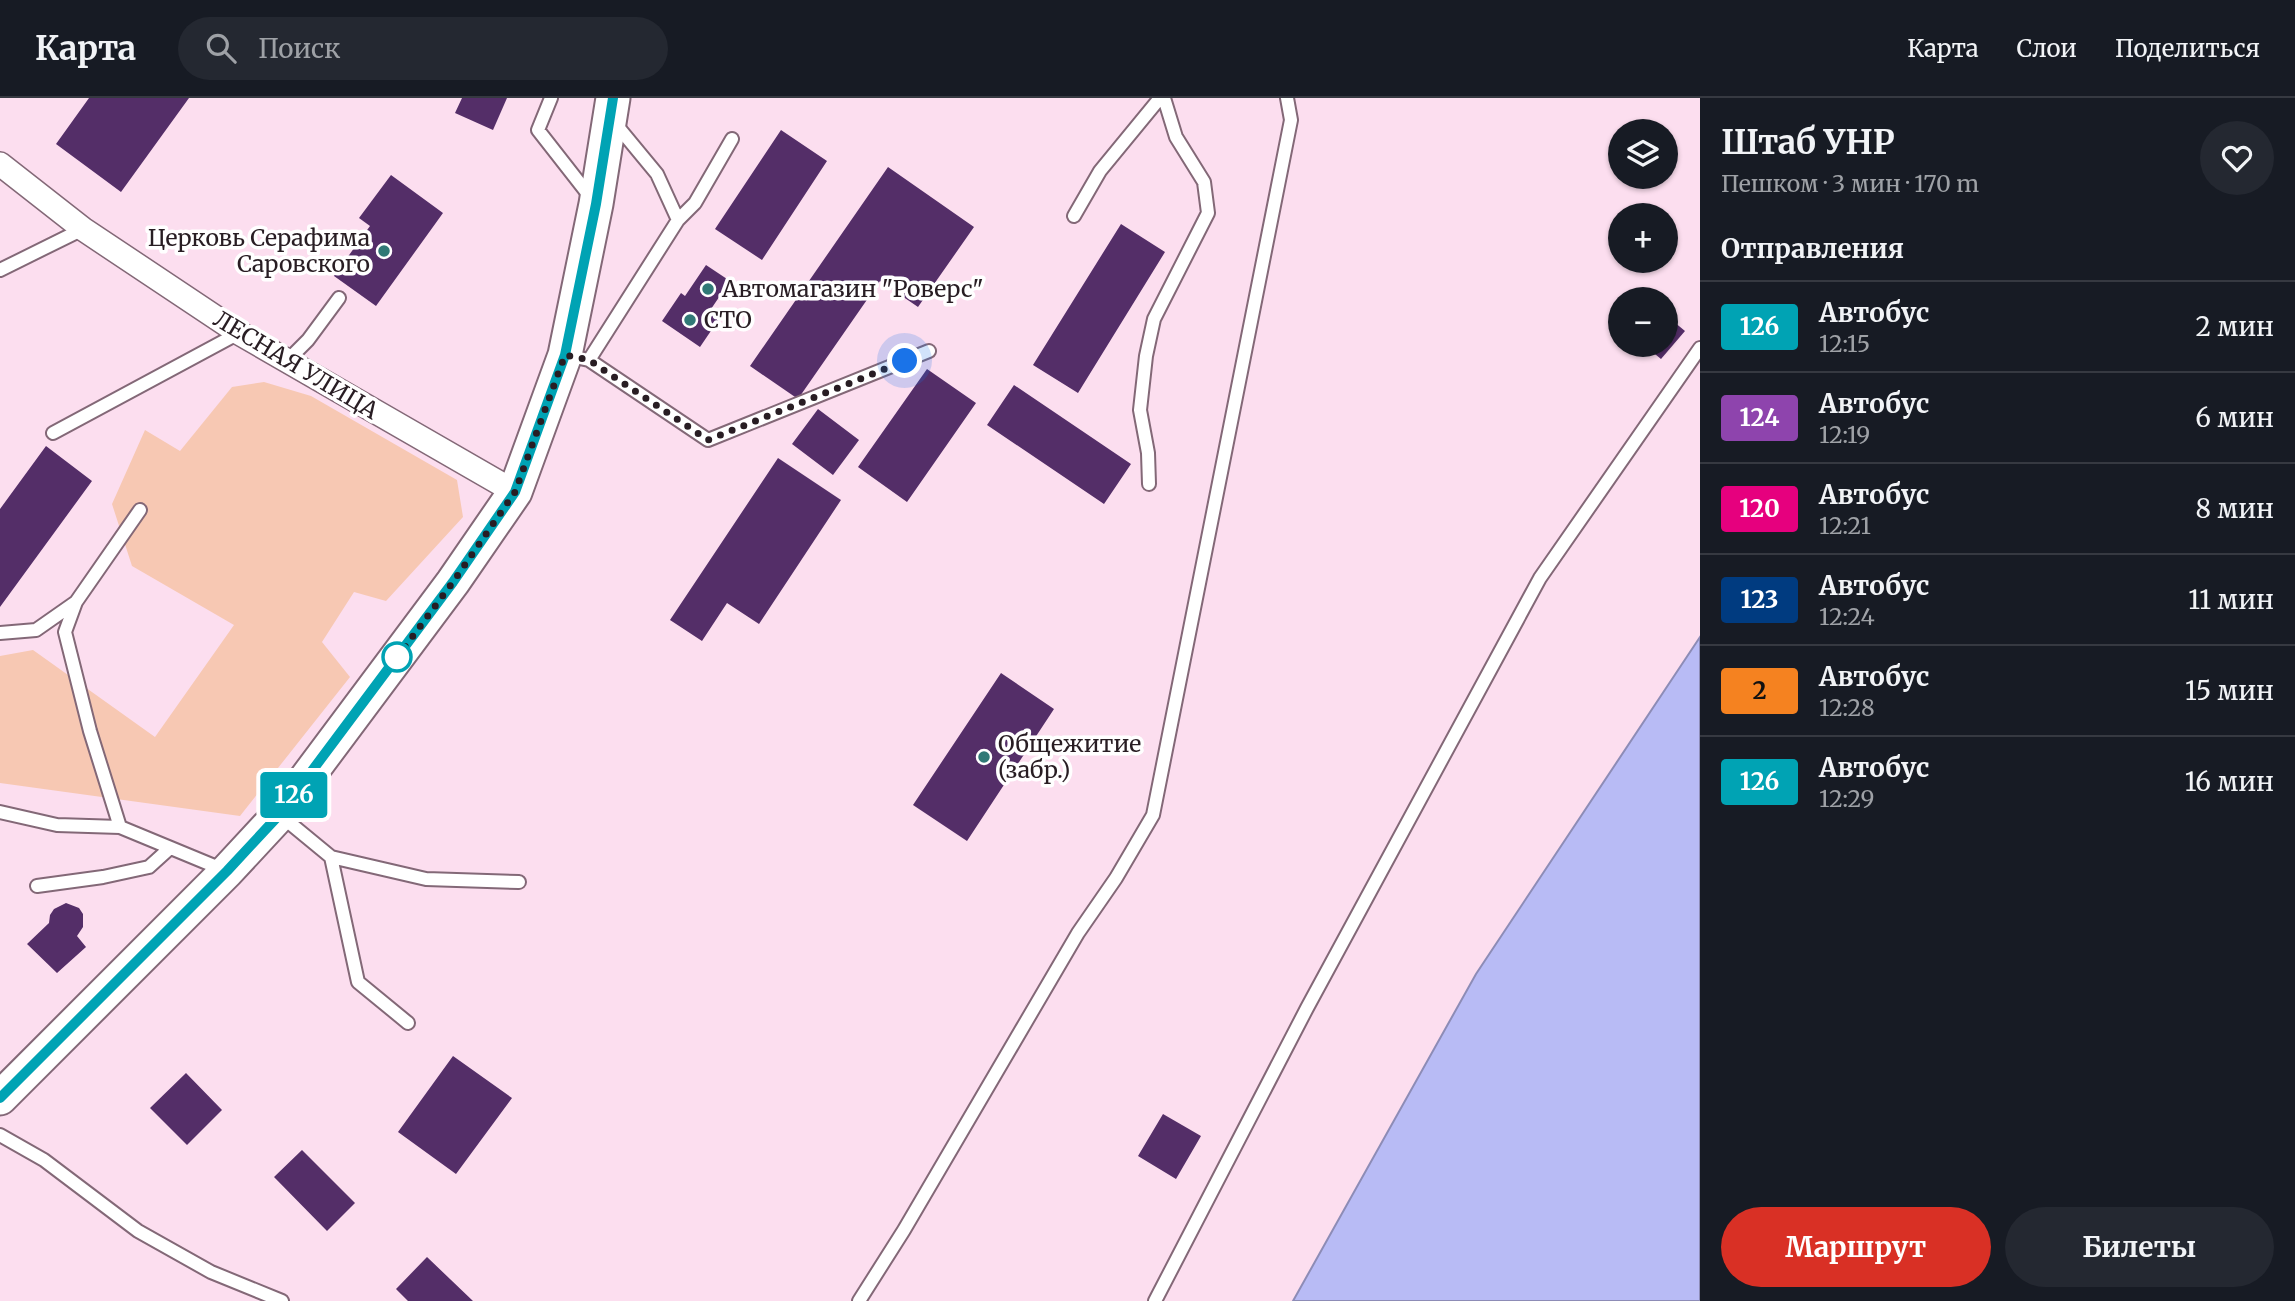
<!DOCTYPE html>
<html lang="ru">
<head>
<meta charset="utf-8">
<style>
	:root { --surface:#171b24; --page:#242831; --text:#f1f3f6; --muted:#9ea1a6; --line:#363941; --accent:#d93025 }
	body { margin:0; font-family:Merriweather,serif; background:var(--page); color:var(--text); height:100vh; display:flex; flex-direction:column; font-size:26px; white-space:nowrap }
	* { box-sizing:border-box; margin:0 }
	p { font-size:23px; color:var(--muted) }
	.icon { flex:none; width:38px; height:38px; fill:none; stroke:currentColor; stroke-width:2; stroke-linecap:round; stroke-linejoin:round }
	.map { position:relative; flex:1; overflow:hidden }
	.drawer { display:flex; flex-direction:column; background:var(--surface); width:595px }
	.drawer>* { flex:none }
	.badge { padding:0 14px; border-radius:5px; font-size:24px; line-height:46px }
	.fabs { position:absolute; left:1608px; top:21px; display:grid; gap:14px }
	.fabs a { display:grid; place-items:center; width:70px; height:70px; border-radius:50%; background:var(--surface); box-shadow:0 2px 5px #0004; font-size:35px }
	.you { position:absolute; width:35px; height:35px; margin:-18px; border:5px solid #fff; border-radius:50%; background:#1a73e8; box-shadow:0 0 0 10px #1a73e833 }
	.map>.badge { position:absolute; translate:-50% -50%; box-shadow:0 0 0 4px #fff }
	h2 { padding:0 21px; font-size:26px; line-height:63px }
	.round { display:grid; place-items:center; flex:none; width:74px; height:74px; border-radius:37px; background:var(--page) }
	.summary { display:flex; align-items:center; justify-content:space-between; height:119px; padding:0 21px }
	h1 { font-size:33px; font-weight:700; line-height:52px }
	.primary-button { display:flex; gap:14px; margin-top:auto; padding:14px 21px }
	.primary-button a { flex:1; height:80px; border-radius:42px; background:var(--accent); color:#fff; font-size:28px; font-weight:700; line-height:80px; text-align:center }
	.primary-button a+a { background:var(--page); color:var(--text) }
	ul { padding:0; list-style:none }
	li { display:flex; align-items:center; gap:21px; height:91px; padding:0 21px; border-top:2px solid var(--line) }
	li div { flex:1 }
	li b { display:block; font-size:26px }
	li em { font-style:normal }
	li .badge { min-width:77px; font-weight:700; text-align:center }
	header { display:flex; align-items:center; gap:42px; box-sizing:border-box; height:98px; padding:0 35px; background:var(--surface); border-bottom:2px solid var(--line) }
	header strong { font-size:33px }
	nav { display:flex; gap:38px; margin-inline-start:auto; font-size:24px }
	.search { width:490px; height:63px; background:var(--page); display:flex; align-items:center; gap:18px; box-sizing:border-box; padding:0 24px; border-radius:38px; color:var(--muted); font-size:26px }
	main { display:flex; flex:1; min-height:0 }
	.map>svg:first-child { display:block }
</style>
</head>
<body>
<header>
<strong>Карта</strong>
<div class="search"><svg class="icon" aria-label="search" viewBox="0 0 24 24"><circle cx="10" cy="10" r="6"/><path d="M15 15l6 6"/></svg>Поиск</div>
<nav><a>Карта</a><a>Слои</a><a>Поделиться</a></nav>
</header>
<main>
<div class="map">
<svg width="1700" height="1203" viewBox="0 0 1700 1203">
	<rect width="100%" height="100%" fill="#fcdeef"/>
	<!-- green -->
	<path fill="#f7c8b3" d="M264 284 311 298 457 382 463 419 386 503 354 494 322 544 350 579 240 718 0 685V558L33 552 155 639 234 527 132 468 112 406 145 332 180 353 232 289Z"/>
	<!-- water -->
	<path fill="#b8bbf5" stroke="#8d8cb6" stroke-width="2" d="M1700 539V1203H1293L1476 876Z"/>
	<!-- building -->
	<path fill="#542e68" d="M89 0H189L121 94 56 46Z
		M462 0H507L493 32 455 15Z
		M781 32 827 63 762 162 715 131Z
		M888 69 974 129 918 209 880 183 798 301 750 268Z
		M391 77 443 115 376 208 334 178 370 128 359 120Z
		M1121 126 1165 154 1078 295 1033 267Z
		M706 167 730 183 709 214 719 221 700 249 662 223 681 195 685 198Z
		M1668 219 1685 233 1661 261 1644 247H1666V221Z
		M927 271 976 305 907 404 858 369Z
		M1014 287 1131 366 1104 406 987 327Z
		M818 311 859 342 833 377 792 346Z
		M46 348 92 383 0 509V411Z
		M778 360 841 402 759 526 727 505 702 543 670 522Z
		M1001 575 1054 611 967 743 913 707Z
		M66 805 79 810 83 816V829L77 838 86 849 57 875 27 846 49 825 50 817 54 811Z
		M453 958 512 1000 456 1076 398 1034Z
		M186 975 222 1012 187 1047 150 1010Z
		M1163 1016 1201 1038 1176 1081 1138 1058Z
		M302 1052 355 1105 327 1133 274 1079Z
		M427 1159 473 1203H408L396 1191Z"/>
	<g fill="none" stroke-linecap="round" stroke-linejoin="round">
		<defs>
			<path id="service" d="M551 0 538 32 592 101
				M614 24 657 76 678 122 695 105 732 41
				M1074 118 1100 73 1160 0
				M0 172 83 131
				M565 257 589 262 708 342 929 253
				M589 262 678 122
				M286 264 308 242 339 200
				M53 335 239 235
				M1149 386 1148 355 1140 312 1146 258 1154 221 1208 115 1204 84 1176 39 1164 0
				M76 504 65 534 90 633 120 729
				M0 535 36 532 76 504 140 412
				M0 714 57 727 120 729 224 772
				M280 717 331 759 426 781 519 784
				M331 759 358 884 408 925
				M37 788 103 779 149 769 170 750
				M0 1037 44 1062 138 1133 211 1174 282 1203
				M859 1203 904 1132 1078 835 1116 780 1153 717 1291 22 1287 0
				M1155 1203 1307 910 1540 480 1700 250"/>
			<path id="minor" d="M0 66 83 131 239 235 515 394"/>
			<path id="secondary" d="M0 1000 227 773 279 717 453 484 515 394 565 257 596 106 613 0"/>
		</defs>
		<!-- service casing -->
		<use href="#service" stroke="#836877" stroke-width="16"/>
		<!-- minor casing -->
		<use href="#minor" stroke="#836877" stroke-width="26"/>
		<!-- secondary casing -->
		<use href="#secondary" stroke="#836877" stroke-width="37"/>
		<!-- service -->
		<use href="#service" stroke="#fff" stroke-width="12"/>
		<!-- minor -->
		<use href="#minor" stroke="#fff" stroke-width="23"/>
		<!-- secondary -->
		<use href="#secondary" stroke="#fff" stroke-width="33"/>
	</g>
	<g fill="none" stroke-linecap="round" stroke-linejoin="round">
		<defs>
			<path id="line" d="M0 1000 227 773 279 717 453 484 515 394 565 257 596 106 613 0"/>
		</defs>
		<!-- line casing -->
		<use href="#line" stroke="#fff" stroke-width="16"/>
		<!-- line -->
		<use href="#line" stroke="#00a3b4" stroke-width="10"/>
		<!-- walk -->
		<path stroke="#281d23" stroke-width="7" stroke-dasharray="0 12.6" d="M397 559 390 569 453 484 515 394 565 257 589 262 708 342 905 263"/>
	</g>
	<!-- markers -->
	<g fill="#307976" stroke="#fff" stroke-width="2.5">
		<circle cx="384" cy="153" r="7"/>
		<circle cx="708" cy="191" r="7"/>
		<circle cx="690" cy="222" r="7"/>
		<circle cx="984" cy="659" r="7"/>
	</g>
	<circle fill="#fff" stroke="#00a3b4" stroke-width="3.5" cx="397" cy="559" r="14"/>
	<g text-anchor="middle" stroke-width="7" stroke-linejoin="round" paint-order="stroke">
		<!-- poi labels -->
		<g font-size="23" fill="#281d23" stroke="#fff" text-anchor="start">
			<text x="370" y="148" text-anchor="end">Церковь Серафима<tspan x="370" dy="26">Саровского</tspan></text>
			<text x="722" y="199">Автомагазин "Роверс"</text>
			<text x="704" y="230">СТО</text>
			<text x="998" y="654">Общежитие<tspan x="998" dy="26">(забр.)</tspan></text>
		</g>
		<!-- street labels -->
		<g font-size="23" fill="#281d23" stroke="#fff">
			<text transform="translate(296 267) rotate(31)" y="8">ЛЕСНАЯ УЛИЦА</text>
		</g>
	</g>
</svg>
<div class="fabs">
<a><svg class="icon" aria-label="layers" viewBox="0 0 24 24"><path d="M12 4l9 5-9 5-9-5zM3 14l9 5 9-5"/></svg></a>
<a>+</a>
<a>−</a>
</div>
<div class="you" style="left:905px;top:263px"></div>
<b class="badge" style="left:294px;top:697px;background:#00a3b4;color:#fff">126</b>
</div>
<section class="drawer">
<div class="summary"><div><h1>Штаб УНР</h1><p>Пешком · 3 мин · 170 m</p></div><a class="round"><svg class="icon" aria-label="heart" viewBox="0 0 24 24"><path d="M12 20l-8-8c-3-5 5-10 8-4 3-6 11-1 8 4z"/></svg></a></div>
<h2>Отправления</h2>
<ul>
<li><span class="badge" style="background:#00a3b4;color:#fff">126</span><div><b>Автобус</b><p>12:15</p></div><em>2 мин</em></li>
<li><span class="badge" style="background:#8e44ad;color:#fff">124</span><div><b>Автобус</b><p>12:19</p></div><em>6 мин</em></li>
<li><span class="badge" style="background:#e6007e;color:#fff">120</span><div><b>Автобус</b><p>12:21</p></div><em>8 мин</em></li>
<li><span class="badge" style="background:#003b80;color:#fff">123</span><div><b>Автобус</b><p>12:24</p></div><em>11 мин</em></li>
<li><span class="badge" style="background:#f58220;color:#111">2</span><div><b>Автобус</b><p>12:28</p></div><em>15 мин</em></li>
<li><span class="badge" style="background:#00a3b4;color:#fff">126</span><div><b>Автобус</b><p>12:29</p></div><em>16 мин</em></li>
</ul>
<div class="primary-button"><a>Маршрут</a><a>Билеты</a></div>
</section>
</main>
</body>
</html>
